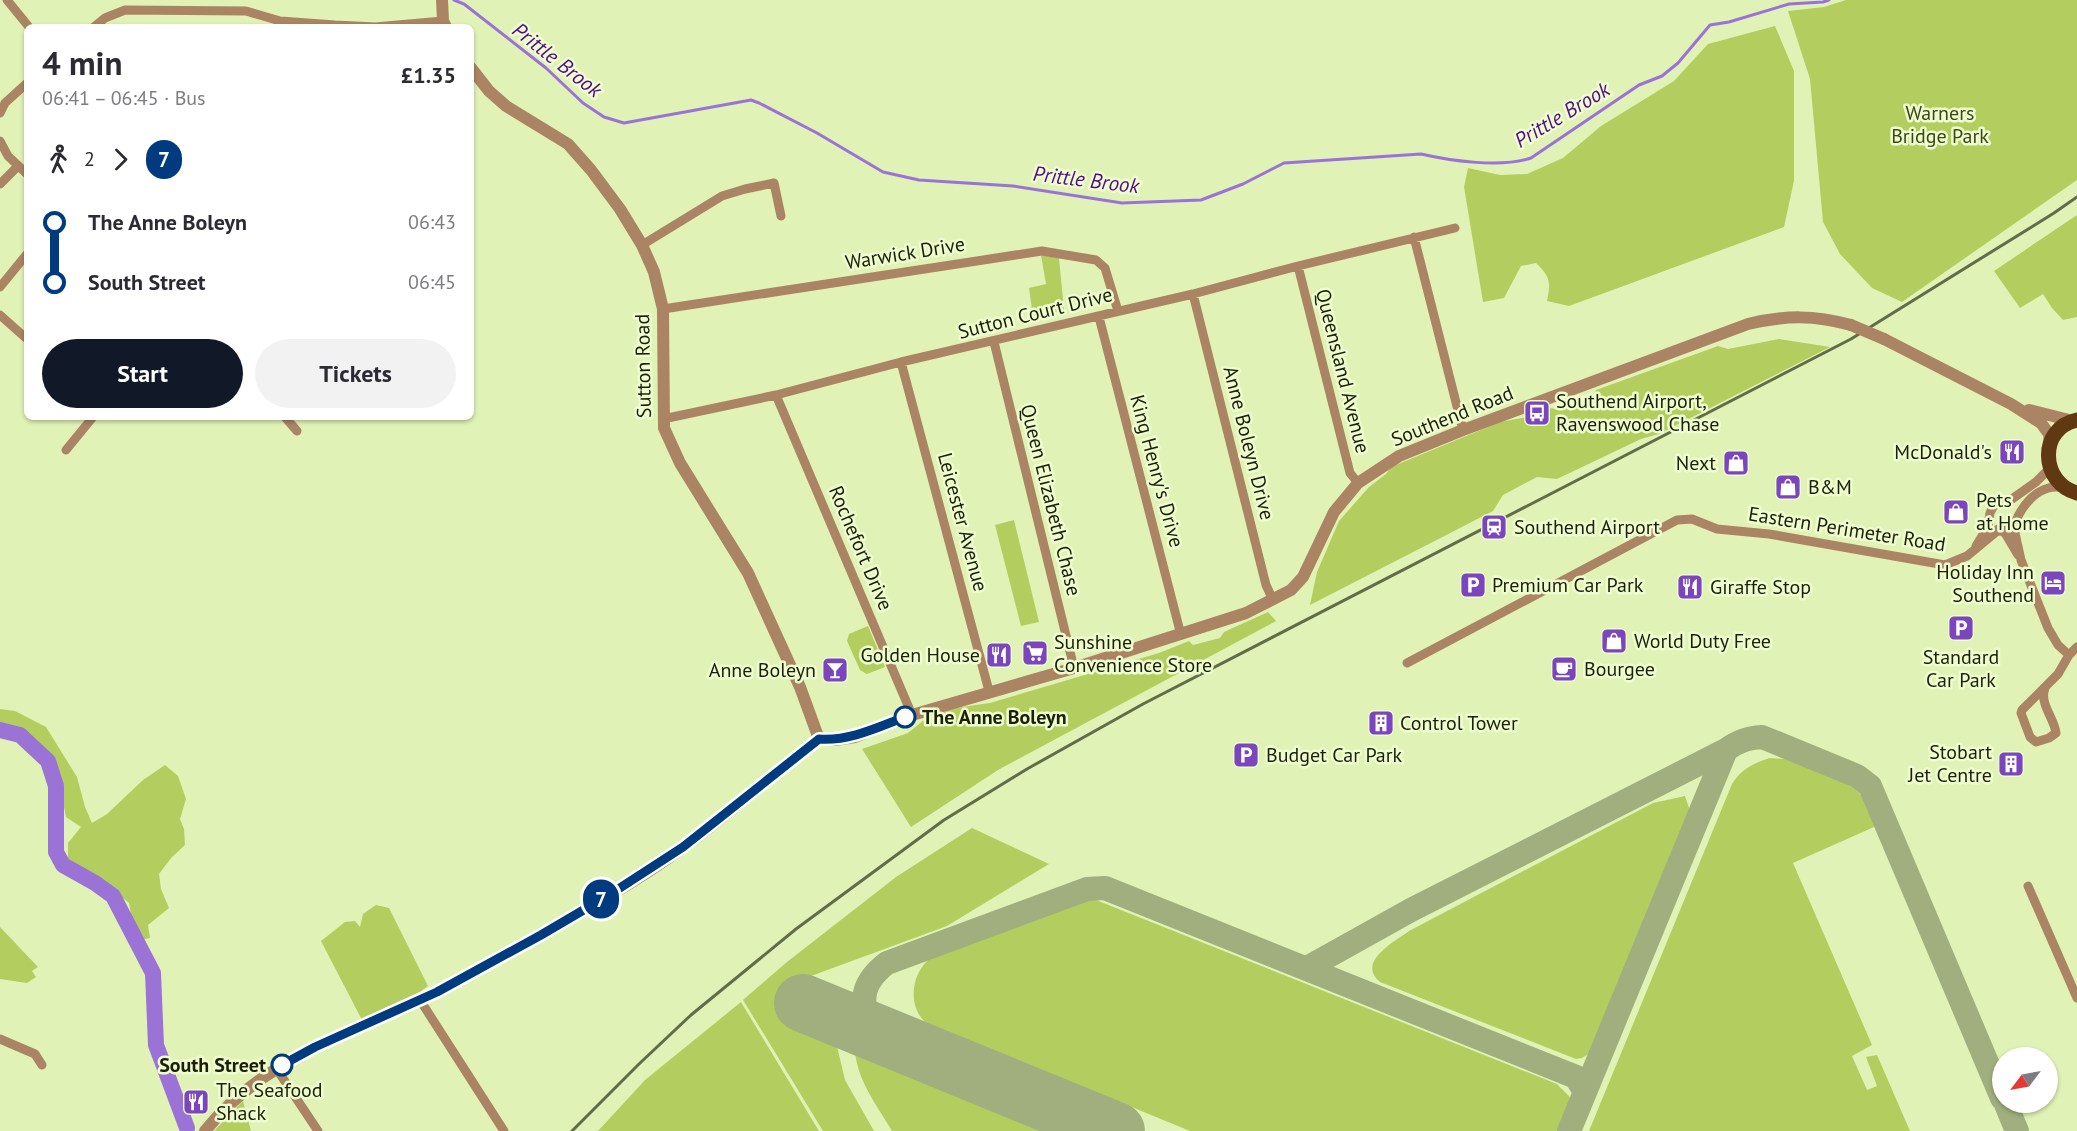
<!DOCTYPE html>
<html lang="en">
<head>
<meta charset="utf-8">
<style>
	:root { --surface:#fff; --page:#f2f2f3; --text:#2b2b33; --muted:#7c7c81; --accent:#111827 }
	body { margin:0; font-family:"PT Sans",sans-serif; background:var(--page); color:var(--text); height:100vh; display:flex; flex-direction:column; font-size:22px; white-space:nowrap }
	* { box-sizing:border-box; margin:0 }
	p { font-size:20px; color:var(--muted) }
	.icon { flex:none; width:33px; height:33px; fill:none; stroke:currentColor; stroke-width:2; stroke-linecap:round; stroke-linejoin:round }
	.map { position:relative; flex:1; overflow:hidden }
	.sheet { position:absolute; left:24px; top:24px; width:450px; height:396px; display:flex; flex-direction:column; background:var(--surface); border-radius:9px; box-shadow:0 2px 4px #0004 }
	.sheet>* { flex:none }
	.badge { padding:0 12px; border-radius:20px; font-size:21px; line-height:39px }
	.needle { width:39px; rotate:238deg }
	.controls { position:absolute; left:1992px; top:1047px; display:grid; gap:12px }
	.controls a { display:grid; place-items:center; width:66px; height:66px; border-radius:50%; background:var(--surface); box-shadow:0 2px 4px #0004; font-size:30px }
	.map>.badge { position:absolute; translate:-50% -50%; box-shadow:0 0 0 3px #fff }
	.legs { display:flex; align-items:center; gap:9px; height:66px; padding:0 18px; font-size:20px }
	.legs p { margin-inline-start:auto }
	.overview { display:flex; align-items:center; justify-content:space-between; height:102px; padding:0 18px }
	h1 { font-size:33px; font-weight:600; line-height:45px }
	.cta { display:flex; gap:12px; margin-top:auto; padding:12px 18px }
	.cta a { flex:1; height:69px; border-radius:36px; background:var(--accent); color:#fff; font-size:24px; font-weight:600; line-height:69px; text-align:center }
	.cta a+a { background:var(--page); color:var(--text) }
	ul { padding:0 18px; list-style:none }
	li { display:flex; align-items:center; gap:21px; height:60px; font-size:22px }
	li i { display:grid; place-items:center; width:9px; height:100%; margin:0 8px; background:currentColor }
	li i::after { content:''; width:15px; height:15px; margin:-8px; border:4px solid; border-radius:50%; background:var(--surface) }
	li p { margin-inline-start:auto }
	li:first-child i { background:linear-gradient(#0000 50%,currentColor 0) }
	li:last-child i { background:linear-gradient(currentColor 50%,#0000 0) }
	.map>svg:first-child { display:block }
</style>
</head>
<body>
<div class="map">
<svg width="2077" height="1131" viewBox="0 0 2077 1131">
	<rect width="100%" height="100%" fill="#e0f2b6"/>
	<!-- green -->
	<path fill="#b3ce5f" d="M1846 0H2077V180L1902 302 1872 288 1840 254 1823 222 1810 79 1788 11 1824 7Z
		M1775 26 1794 71V181L1784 227 1569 306 1547 301C1551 282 1550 276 1536 263L1521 266 1504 298 1483 302 1464 187 1468 168 1500 175 1527 174 1563 158 1601 126 1674 81 1708 44Z
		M2077 215V317L2063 320 2052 308 2043 294 2020 308 1994 271Z
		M1041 255 1059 258 1064 310 1033 317 1029 288 1046 284Z
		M1779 339 1830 347 1659 434 1641 439 1557 479 1537 477 1503 495 1493 511 1310 605 1317 572 1339 521 1369 487 1386 474 1391 467 1500 422 1528 417 1551 408 1559 410 1593 399 1596 390 1718 346 1728 349Z
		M1014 520 1039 622 1021 626 995 525Z
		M1268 612 1276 621 998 770 911 827 862 749 908 733 924 720 955 708 990 703 1159 653 1189 641 1193 645 1220 638 1224 632Z
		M868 626 885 667 867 674 860 670 847 641 849 634Z
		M0 709 15 711 46 727 77 777 85 807 92 823 107 814 143 780 165 765 178 776 186 799 180 819 184 829 185 845 172 857 159 874 161 889 169 908 148 925 150 938 140 940 134 931 129 903 103 882 68 859V843L81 827 66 817C58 774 46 739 0 724Z
		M1770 758 1786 759 1849 785C1865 796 1874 808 1874 827L1793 863 1872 1045 1852 1056 1867 1090 1877 1086 1866 1057 1877 1055 1910 1131H1589L1732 784C1741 769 1754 763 1770 758Z
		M1685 796 1692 817 1595 1050 1582 1058 1576 1059 1380 982C1356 962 1394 942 1409 931L1653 803Z
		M972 828 1049 864 947 926 811 976 792 1021 812 1036 836 1042 845 1080 874 1131H823L743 1000 787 962 896 877Z
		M1086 896 1557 1084 1570 1097 1568 1106 1557 1131H1190L925 1022C908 1006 911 976 928 960 943 946 967 940 986 933 1020 921 1053 908 1086 896Z
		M376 905 389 908 428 986 417 994 362 1020 321 941 345 922 355 921 360 927 363 914Z
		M0 927 38 967 32 971 36 977 27 983 0 979Z
		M741 1002 819 1131H598L645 1080Z
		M855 1047 1061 1131H892C877 1105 855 1078 855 1047Z
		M243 1101 251 1131H214Z"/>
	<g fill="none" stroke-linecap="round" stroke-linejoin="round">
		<!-- stream -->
		<path stroke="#9b73d6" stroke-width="3" d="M454 0 464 4 546 68 583 103 604 117 624 123 751 100 759 103 817 133 883 172 919 180 1013 186 1122 203 1201 200 1243 184 1284 163 1421 154C1451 161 1501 168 1531 158L1639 85 1662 76 1678 63 1710 25 1729 22 1789 4 1823 2 1829 0
			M187 1128 189 1131"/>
		<!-- river -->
		<path stroke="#9b73d6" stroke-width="16" d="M0 730 20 735 48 761 56 786V852L63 865 95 883 113 896 153 973 156 1045 187 1128"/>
		<!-- taxiway -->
		<path stroke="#a1af7f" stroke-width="24" d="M1307 968 1411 910 1726 750C1738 741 1748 738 1762 737L1857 776 1870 786 2002 1098
			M891 1039C886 1035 878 1030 873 1024 855 1000 867 978 887 963L1087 889 1105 888 1576 1077 1585 1092
			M2005 1102 2017 1131
			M1569 1131 1726 750"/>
		<!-- runway -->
		<path stroke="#a1af7f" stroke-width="58" d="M803 1003 1116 1131"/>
		<!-- minor -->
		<path stroke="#ab8463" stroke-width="9" d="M7 0 29 27
			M94 27 105 18 125 10 246 11 280 21 335 25 375 27 443 21
			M0 113 5 103 27 83
			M0 141 8 156 27 174
			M0 184 18 166
			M1414 237 1463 430
			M642 245 722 196 745 189 774 183 781 216
			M1298 266 1350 473 1358 483
			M0 287 27 254
			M1193 294 1266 585 1273 600
			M663 309 1042 251 1096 260 1105 268 1118 311
			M0 315 27 339
			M1099 317 1181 635
			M994 342 1074 668
			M901 362 989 691
			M776 395 912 715
			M285 417 297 431
			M663 419 776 395 901 362 1193 294 1298 266 1455 228
			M66 450 93 417
			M2016 522 2015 533 2021 560 2048 628 2058 645 2069 655
			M1998 529 2005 533 2018 555
			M1976 546 1988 526 1990 513 1994 505 2012 499 2036 482 2048 470 2049 463
			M1407 663 1677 520 1692 519 1717 529 1769 534 1945 565 1967 556 1996 532 2011 528C2016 523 2017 517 2021 511 2030 496 2046 483 2064 488
			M2045 688C2039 704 2054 717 2056 733L2049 738 2036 742 2030 737 2021 713 2022 710 2058 674 2069 655 2077 647
			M2028 886 2077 998
			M420 1000 504 1131
			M0 1039 35 1054 42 1065
			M276 1068 318 1131"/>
		<!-- tertiary -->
		<path stroke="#ab8463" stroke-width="12" d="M442 0 443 21 446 27
			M471 68 489 91 506 106 568 144 591 170 620 209 642 245 654 272 663 309 664 428 680 463 748 573 800 687 819 739
			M1884 339 2011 404 2041 423 2049 434 2050 445
			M2029 410 2073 421
			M819 739 835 740 855 737 912 715 1074 668 1246 613 1291 590 1303 577 1334 512 1358 483 1399 456 1463 430 1748 324C1786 315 1814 315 1851 325
			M205 1131C261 1061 342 1037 420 1000 461 980 501 958 540 935 589 908 639 880 684 847 730 813 773 774 819 739"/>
		<!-- primary -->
		<path stroke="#603913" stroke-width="15" d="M2077 420C2038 428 2040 483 2077 493"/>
		<!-- rail -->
		<path stroke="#626c48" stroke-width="3" d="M572 1131 639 1064 691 1015 796 929 944 820 1027 769 1143 704 1851 339 2054 213 2077 197"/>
		<!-- tertiary-bridge -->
		<path stroke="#ab8463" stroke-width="12" d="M1851 325 1884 339"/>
	</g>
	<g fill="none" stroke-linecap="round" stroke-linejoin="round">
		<defs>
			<path id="line-1" d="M282 1065 315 1047 437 992 541 935 609 895 683 847 819 739C850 741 876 728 905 717"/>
		</defs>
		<!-- line-1 casing -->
		<use href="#line-1" stroke="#fff" stroke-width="14"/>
		<!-- line-1 -->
		<use href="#line-1" stroke="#003b80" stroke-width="9"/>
	</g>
	<!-- icons -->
	<defs>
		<symbol id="bus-square" viewBox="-11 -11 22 22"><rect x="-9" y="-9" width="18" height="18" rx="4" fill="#7b46bd" stroke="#effdce"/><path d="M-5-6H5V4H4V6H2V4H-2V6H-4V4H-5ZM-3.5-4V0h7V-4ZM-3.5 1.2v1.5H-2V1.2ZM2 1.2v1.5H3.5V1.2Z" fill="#fff"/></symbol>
		<symbol id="restaurant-square" viewBox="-11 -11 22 22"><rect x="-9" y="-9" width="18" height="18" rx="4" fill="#7b46bd" stroke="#effdce"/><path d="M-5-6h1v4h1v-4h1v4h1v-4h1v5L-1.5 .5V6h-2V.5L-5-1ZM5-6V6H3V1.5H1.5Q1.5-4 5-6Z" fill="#fff"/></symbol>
		<symbol id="shop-square" viewBox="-11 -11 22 22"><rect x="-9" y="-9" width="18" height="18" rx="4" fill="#7b46bd" stroke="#effdce"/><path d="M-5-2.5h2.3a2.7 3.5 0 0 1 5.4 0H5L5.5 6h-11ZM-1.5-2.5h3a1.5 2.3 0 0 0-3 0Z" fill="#fff"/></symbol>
		<symbol id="station-square" viewBox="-11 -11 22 22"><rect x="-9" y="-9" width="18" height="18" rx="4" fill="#7b46bd" stroke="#effdce"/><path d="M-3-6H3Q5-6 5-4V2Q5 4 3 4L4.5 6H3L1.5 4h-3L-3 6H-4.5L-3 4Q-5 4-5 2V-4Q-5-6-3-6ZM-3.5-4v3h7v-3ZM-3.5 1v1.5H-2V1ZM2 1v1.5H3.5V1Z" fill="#fff"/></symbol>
		<symbol id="hotel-square" viewBox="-11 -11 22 22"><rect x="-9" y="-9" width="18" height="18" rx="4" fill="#7b46bd" stroke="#effdce"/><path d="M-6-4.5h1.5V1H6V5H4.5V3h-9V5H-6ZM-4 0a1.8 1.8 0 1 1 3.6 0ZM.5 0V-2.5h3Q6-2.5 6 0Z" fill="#fff"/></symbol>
		<symbol id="parking-square" viewBox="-11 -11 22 22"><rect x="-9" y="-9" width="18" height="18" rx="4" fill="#7b46bd" stroke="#effdce"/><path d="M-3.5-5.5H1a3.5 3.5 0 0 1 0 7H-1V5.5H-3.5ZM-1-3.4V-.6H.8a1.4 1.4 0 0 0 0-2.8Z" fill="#fff"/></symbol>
		<symbol id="supermarket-square" viewBox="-11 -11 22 22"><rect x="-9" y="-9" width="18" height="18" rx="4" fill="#7b46bd" stroke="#effdce"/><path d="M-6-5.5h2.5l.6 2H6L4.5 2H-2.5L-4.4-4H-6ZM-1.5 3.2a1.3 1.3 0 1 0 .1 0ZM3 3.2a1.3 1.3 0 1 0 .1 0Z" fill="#fff"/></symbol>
		<symbol id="cafe-square" viewBox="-11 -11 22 22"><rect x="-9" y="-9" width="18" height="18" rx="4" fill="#7b46bd" stroke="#effdce"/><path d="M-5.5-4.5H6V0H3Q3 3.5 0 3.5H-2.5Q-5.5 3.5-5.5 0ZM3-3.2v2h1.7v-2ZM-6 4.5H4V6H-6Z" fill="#fff"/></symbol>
		<symbol id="bar-square" viewBox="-11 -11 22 22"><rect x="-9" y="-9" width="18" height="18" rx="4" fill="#7b46bd" stroke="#effdce"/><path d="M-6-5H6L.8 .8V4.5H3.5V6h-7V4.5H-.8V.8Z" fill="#fff"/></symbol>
		<symbol id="building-square" viewBox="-11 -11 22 22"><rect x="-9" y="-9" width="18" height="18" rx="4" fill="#7b46bd" stroke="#effdce"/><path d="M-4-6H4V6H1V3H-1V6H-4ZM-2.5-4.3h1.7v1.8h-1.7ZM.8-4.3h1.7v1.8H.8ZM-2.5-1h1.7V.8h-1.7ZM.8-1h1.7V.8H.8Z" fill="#fff"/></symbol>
	</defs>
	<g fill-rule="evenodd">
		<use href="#bus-square" x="1522" y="398" width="30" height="30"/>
		<use href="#restaurant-square" x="1997" y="437" width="30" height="30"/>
		<use href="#shop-square" x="1721" y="448" width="30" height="30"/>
		<use href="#shop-square" x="1773" y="472" width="30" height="30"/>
		<use href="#shop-square" x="1941" y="497" width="30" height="30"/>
		<use href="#station-square" x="1479" y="512" width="30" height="30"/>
		<use href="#hotel-square" x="2038" y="568" width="30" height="30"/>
		<use href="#parking-square" x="1458" y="570" width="30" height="30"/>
		<use href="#restaurant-square" x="1675" y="572" width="30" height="30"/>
		<use href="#parking-square" x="1946" y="613" width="30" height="30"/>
		<use href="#shop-square" x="1599" y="626" width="30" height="30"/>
		<use href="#supermarket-square" x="1020" y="638" width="30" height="30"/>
		<use href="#restaurant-square" x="984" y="640" width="30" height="30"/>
		<use href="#cafe-square" x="1549" y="654" width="30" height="30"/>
		<use href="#bar-square" x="820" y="655" width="30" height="30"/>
		<use href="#building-square" x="1366" y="708" width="30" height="30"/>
		<use href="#parking-square" x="1231" y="740" width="30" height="30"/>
		<use href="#building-square" x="1996" y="749" width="30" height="30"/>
		<use href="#restaurant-square" x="181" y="1087" width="30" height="30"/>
	</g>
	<!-- markers -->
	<g fill="#fff" stroke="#003b80" stroke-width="3">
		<circle cx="905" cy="717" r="10"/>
		<circle cx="282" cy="1065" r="10"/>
	</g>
	<g text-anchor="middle" stroke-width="5" stroke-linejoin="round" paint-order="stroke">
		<!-- park labels -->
		<g font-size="20" fill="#3b4617" stroke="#effdce">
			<text x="1940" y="120">Warners<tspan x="1940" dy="23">Bridge Park</tspan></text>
		</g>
		<!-- street labels -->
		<g font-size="20" fill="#1a2009" stroke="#effdce">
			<text transform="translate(905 253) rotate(-9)" y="7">Warwick Drive</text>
			<text transform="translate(1035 313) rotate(-14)" y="7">Sutton Court Drive</text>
			<text transform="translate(643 366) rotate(-91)" y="7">Sutton Road</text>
			<text transform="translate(1343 371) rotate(76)" y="7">Queensland Avenue</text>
			<text transform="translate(1452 416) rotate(-22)" y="7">Southend Road</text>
			<text transform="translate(1249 443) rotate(76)" y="7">Anne Boleyn Drive</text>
			<text transform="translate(1157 471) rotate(75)" y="7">King Henry's Drive</text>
			<text transform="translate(1051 500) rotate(76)" y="7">Queen Elizabeth Chase</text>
			<text transform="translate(963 522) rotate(75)" y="7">Leicester Avenue</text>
			<text transform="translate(1847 529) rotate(9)" y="7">Eastern Perimeter Road</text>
			<text transform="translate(861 548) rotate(67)" y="7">Rochefort Drive</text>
		</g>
		<!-- poi labels -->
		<g font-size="20" fill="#1a2009" stroke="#effdce" text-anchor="start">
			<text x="1556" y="408">Southend Airport,<tspan x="1556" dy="23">Ravenswood Chase</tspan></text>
			<text x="1992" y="459" text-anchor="end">McDonald's</text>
			<text x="1716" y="470" text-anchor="end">Next</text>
			<text x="1808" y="494">B&amp;M</text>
			<text x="1976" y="507">Pets<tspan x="1976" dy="23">at Home</tspan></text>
			<text x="1514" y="534">Southend Airport</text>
			<text x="2034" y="579" text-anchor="end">Holiday Inn<tspan x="2034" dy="23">Southend</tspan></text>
			<text x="1492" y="592">Premium Car Park</text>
			<text x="1710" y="594">Giraffe Stop</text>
			<text x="1634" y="648">World Duty Free</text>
			<text x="1054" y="649">Sunshine<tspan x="1054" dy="23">Convenience Store</tspan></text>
			<text x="980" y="662" text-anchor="end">Golden House</text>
			<text x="1961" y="664" text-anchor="middle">Standard<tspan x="1961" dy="23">Car Park</tspan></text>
			<text x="1584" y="676">Bourgee</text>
			<text x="816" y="677" text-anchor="end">Anne Boleyn</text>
			<text x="1400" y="730">Control Tower</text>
			<text x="1992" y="759" text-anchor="end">Stobart<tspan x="1992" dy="23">Jet Centre</tspan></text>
			<text x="1266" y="762">Budget Car Park</text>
			<text x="216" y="1097">The Seafood<tspan x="216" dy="23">Shack</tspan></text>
		</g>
		<!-- stop labels -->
		<g font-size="20" font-weight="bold" fill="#1a2009" stroke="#effdce" text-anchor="start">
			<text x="922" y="724">The Anne Boleyn</text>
			<text x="266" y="1072" text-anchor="end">South Street</text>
		</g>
		<!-- water labels -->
		<g font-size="21" font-style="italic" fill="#500e89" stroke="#effdce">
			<text transform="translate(557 60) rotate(38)" y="7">Prittle Brook</text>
			<text transform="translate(1562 115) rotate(-31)" y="7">Prittle Brook</text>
			<text transform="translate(1086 180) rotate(7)" y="7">Prittle Brook</text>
		</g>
	</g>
</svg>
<div class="controls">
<a><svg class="needle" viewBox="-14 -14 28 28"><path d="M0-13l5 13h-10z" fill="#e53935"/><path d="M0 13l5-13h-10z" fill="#7c7c81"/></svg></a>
</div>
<b class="badge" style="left:601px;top:899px;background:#003b80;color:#fff">7</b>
<section class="sheet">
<div class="overview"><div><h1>4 min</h1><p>06:41 – 06:45 · Bus</p></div><b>£1.35</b></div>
<div class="legs"><svg class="icon" aria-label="walk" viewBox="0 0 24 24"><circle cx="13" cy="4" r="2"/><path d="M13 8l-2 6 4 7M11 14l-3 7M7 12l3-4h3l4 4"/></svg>2<svg class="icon" aria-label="forward" viewBox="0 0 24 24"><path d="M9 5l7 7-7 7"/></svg><b class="badge" style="background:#003b80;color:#fff">7</b></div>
<ul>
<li><i style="color:#003b80"></i><b>The Anne Boleyn</b><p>06:43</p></li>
<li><i style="color:#003b80"></i><b>South Street</b><p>06:45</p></li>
</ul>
<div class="cta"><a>Start</a><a>Tickets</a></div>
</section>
</div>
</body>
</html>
